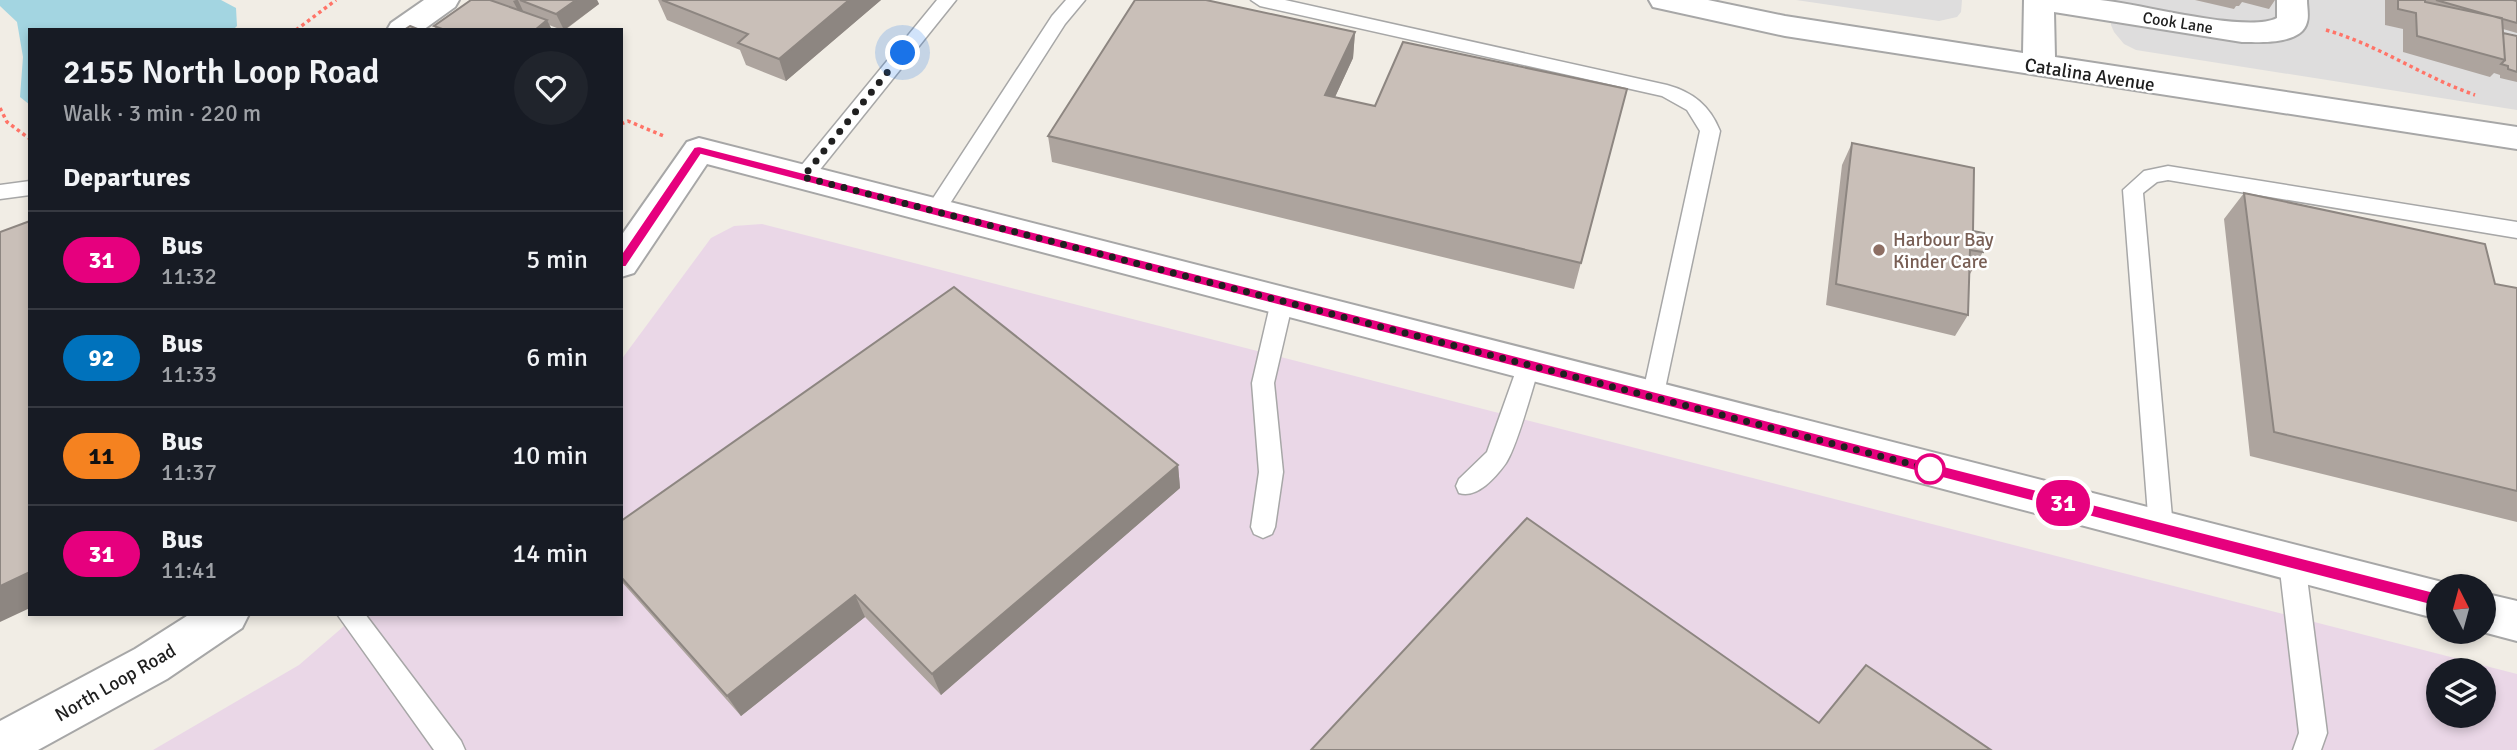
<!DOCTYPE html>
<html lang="en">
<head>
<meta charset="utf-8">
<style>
	:root { --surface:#171b24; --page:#20242c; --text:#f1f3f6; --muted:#9ea1a6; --line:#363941 }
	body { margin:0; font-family:Signika,sans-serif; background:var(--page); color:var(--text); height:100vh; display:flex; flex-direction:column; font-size:26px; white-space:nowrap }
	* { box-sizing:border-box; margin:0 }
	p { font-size:23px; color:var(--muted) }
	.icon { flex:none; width:38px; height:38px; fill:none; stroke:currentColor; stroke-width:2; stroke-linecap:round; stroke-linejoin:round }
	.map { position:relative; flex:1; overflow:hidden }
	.side { position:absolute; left:28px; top:28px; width:595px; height:588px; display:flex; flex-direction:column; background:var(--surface); border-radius:0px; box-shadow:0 4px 10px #0003 }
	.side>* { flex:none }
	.badge { padding:0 14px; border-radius:23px; font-size:24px; line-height:46px }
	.needle { width:46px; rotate:354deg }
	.controls { position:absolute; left:2426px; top:574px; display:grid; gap:14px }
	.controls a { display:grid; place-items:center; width:70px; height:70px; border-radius:50%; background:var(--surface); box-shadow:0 4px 10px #0003; font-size:35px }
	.you { position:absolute; width:35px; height:35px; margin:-18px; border:5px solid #fff; border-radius:50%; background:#1a73e8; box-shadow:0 0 0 10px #1a73e833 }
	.map>.badge { position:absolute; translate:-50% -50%; box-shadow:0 0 0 4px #fff }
	h2 { padding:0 35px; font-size:26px; line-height:63px }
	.round { display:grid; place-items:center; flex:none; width:74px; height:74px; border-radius:37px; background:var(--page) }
	.summary { display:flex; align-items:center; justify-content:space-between; height:119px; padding:0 35px }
	h1 { font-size:33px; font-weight:600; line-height:52px }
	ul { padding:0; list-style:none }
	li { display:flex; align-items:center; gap:21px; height:98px; padding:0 35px; border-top:2px solid var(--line) }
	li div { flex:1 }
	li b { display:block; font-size:26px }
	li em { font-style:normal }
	li .badge { min-width:77px; font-weight:700; text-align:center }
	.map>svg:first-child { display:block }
</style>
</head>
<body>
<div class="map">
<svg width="2517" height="750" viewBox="0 0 2517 750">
	<rect width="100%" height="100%" fill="#f1ede5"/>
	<!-- residential -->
	<path fill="#dedddd" d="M1796 0H1962L1961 12 1957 17 1939 21Z
		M2110 0H2517V110L2136 50 2124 44 2114 32 2111 25Z"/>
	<!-- industrial -->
	<path fill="#ead7e7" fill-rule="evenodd" d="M762 224 2517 674V750H153L299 665 358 614H621V360L711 238 734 226ZM2438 670H2483V716H2438Z"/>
	<!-- water -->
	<path fill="#a3d5e1" d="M0 0H221L236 8 237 26 233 30H30V105L20 97 23 57 17 22 0 6Z"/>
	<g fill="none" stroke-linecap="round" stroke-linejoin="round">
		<defs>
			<path id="service" d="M937 0H956L810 182H796L793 177 796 172Z
				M1066 0H1085L1065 24 942 216 935 218 928 216 925 211 928 206 1052 16Z
				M1251 0H1285L1667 85C1693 92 1710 106 1720 131L1662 403 1654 406 1646 403 1642 397 1700 131 1687 110 1662 96 1260 6Z
				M2168 166 2517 222V238L2168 180 2157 182 2143 193 2173 528 2170 535 2161 539 2152 535 2149 528 2123 190 2144 171Z
				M30 181V195L0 199V185Z
				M1282 293 1290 295 1293 301 1274 383 1283 472 1275 527 1272 534 1263 538 1254 534 1251 527 1259 472 1252 383 1271 301 1274 295Z
				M1529 356 1537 359 1540 365C1532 389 1518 444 1506 463 1496 477 1477 499 1459 493L1456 486 1459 479 1487 452 1518 365 1521 359Z
				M2292 551 2301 554 2305 562 2327 733 2321 750H2293L2299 733 2279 562 2283 554Z
				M337 614H365L461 741 465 750H434Z"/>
			<path id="minor" d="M424 0H459L455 7 423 30H387L391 23Z
				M1649 0H1708L1785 16 2023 53 2024 0C2049 0 2075 0 2100 0 2138 3 2247 34 2277 18V0H2307C2307 7 2309 16 2307 22 2302 45 2259 42 2242 42L2054 12 2055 57 2517 127V149L1785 36 1653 7Z
				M699 138 2438 581 2453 586H2438V619L707 164 634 273 621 277V236L687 142Z
				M2483 593 2517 601V641L2483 632Z
				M190 614H249L242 628 167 679 38 750H0V721L135 649Z"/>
		</defs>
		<!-- service casing -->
		<use href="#service" stroke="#a7a7a7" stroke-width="3"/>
		<!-- minor casing -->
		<use href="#minor" stroke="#a7a7a7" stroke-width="4"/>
		<!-- path -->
		<path stroke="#ff7468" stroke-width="3.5" stroke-dasharray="3.5 3.5" stroke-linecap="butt" d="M296 30 336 0
			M2326 30C2379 45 2423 77 2475 95
			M0 108 7 122 30 139
			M621 124 628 121 666 137"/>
		<!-- service -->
		<use href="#service" fill="#fff" fill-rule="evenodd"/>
		<!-- minor -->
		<use href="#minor" fill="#fff" fill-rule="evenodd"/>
	</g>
	<!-- wall -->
	<path fill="#ada49e" d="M471 0H597L599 4 565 30H562L549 25 552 30H437L434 26Z
		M658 0H881L786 81 746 65 740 50 667 20Z
		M2195 0H2275L2269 9 2242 2 2239 6H2236L2234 9Z
		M2385 0H2513L2517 1V33L2503 29V33L2517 36V82L2500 78V75L2494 73 2490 77 2403 52V29L2385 25Z
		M1355 32 1353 58 1335 97 1375 106 1627 89 1574 289 1052 162 1048 136Z
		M1852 143 1973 231 1983 252 1970 274H1969L1968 315 1955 336 1826 305 1842 165Z
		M2244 193 2495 284 2517 288V522L2250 456 2224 219Z
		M1178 465 1180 488 941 695 865 617 741 716 621 581V521Z"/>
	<!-- shaded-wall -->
	<path fill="#8d8681" d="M516 0H518L525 15 522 18 513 1Z
		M576 0H597L599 4 564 30 556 14Z
		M849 0H881L786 81 779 59Z
		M547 20 552 30H535Z
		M1355 32 1353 58 1324 121 1325 95Z
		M1178 465 1180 488 941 695 932 674Z
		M30 572V608L0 622V586Z
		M855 595 865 617 741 716 727 696Z"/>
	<!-- building -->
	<path fill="#c9bfb8" stroke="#8d8681" stroke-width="2" d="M471 0H490L547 20 535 30H445L434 26Z
		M520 0H576L556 14Z
		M662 0H849L779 59 738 43 748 34Z
		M1135 0H1206L1355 32 1325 95 1375 106 1403 42 1627 89 1581 263 1048 136Z
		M2398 0H2425V2L2502 18 2505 60 2417 36 2416 13 2398 9Z
		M2436 0H2513L2517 1V23Z
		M410 26 420 30H404Z
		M2503 33 2517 36V72L2508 69V66L2501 64 2505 60Z
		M1852 143 1974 168 1973 231 1984 233 1983 252 1970 250 1968 315 1836 284Z
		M2244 193 2485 244 2495 284 2517 288V491L2274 432Z
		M30 221V572L0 586V232Z
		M954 287 1178 465 932 674 855 595 727 696 621 577V521Z
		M1527 518 1819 723 1866 665 1991 750H1311Z"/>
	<!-- line -->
	<path fill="#e6007e" stroke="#fff" stroke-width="2" d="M699 146 2438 593 2443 595 2445 600 2443 605 2438 607 701 155 626 267H617V260L694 147Z"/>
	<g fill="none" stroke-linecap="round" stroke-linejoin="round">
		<!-- walk -->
		<path stroke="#202020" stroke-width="7" stroke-dasharray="0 12.6" d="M903 53 803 177 1938 471 1930 469"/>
	</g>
	<!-- markers -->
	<circle fill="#8d6e63" stroke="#fff" stroke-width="2.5" cx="1879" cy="250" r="7"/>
	<circle fill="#fff" stroke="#e6007e" stroke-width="3.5" cx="1930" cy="469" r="14"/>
	<g text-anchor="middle" stroke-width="5" stroke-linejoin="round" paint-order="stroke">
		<!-- far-street labels -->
		<g font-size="16" fill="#202020" stroke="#fff">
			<text transform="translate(2178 22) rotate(9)" y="6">Cook Lane</text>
		</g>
		<!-- street labels -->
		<g font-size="19" fill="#202020" stroke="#fff">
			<text transform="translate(2090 74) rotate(9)" y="7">Catalina Avenue</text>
			<text transform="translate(115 682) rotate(-30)" y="7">North Loop Road</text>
		</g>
		<!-- education labels -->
		<g font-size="19" fill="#785e54" stroke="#fff" text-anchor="start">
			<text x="1893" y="246">Harbour Bay<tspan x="1893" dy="22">Kinder Care</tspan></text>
		</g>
	</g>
</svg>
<div class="controls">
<a><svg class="needle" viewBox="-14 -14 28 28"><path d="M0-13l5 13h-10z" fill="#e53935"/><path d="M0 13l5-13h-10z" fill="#9ea1a6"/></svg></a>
<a><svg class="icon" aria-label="layers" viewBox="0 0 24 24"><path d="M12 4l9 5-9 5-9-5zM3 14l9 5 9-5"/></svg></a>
</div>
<div class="you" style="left:903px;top:53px"></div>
<b class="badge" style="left:2063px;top:503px;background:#e6007e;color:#fff">31</b>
<section class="side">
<div class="summary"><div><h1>2155 North Loop Road</h1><p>Walk · 3 min · 220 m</p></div><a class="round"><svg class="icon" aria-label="heart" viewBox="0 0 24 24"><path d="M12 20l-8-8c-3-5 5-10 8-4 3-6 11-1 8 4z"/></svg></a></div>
<h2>Departures</h2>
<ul>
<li><span class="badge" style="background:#e6007e;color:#fff">31</span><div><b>Bus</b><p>11:32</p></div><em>5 min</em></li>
<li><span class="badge" style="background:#0072bc;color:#fff">92</span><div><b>Bus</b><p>11:33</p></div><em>6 min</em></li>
<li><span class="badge" style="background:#f58220;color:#111">11</span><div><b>Bus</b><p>11:37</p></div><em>10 min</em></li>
<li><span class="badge" style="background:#e6007e;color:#fff">31</span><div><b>Bus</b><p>11:41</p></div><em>14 min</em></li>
</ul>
</section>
</div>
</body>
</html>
